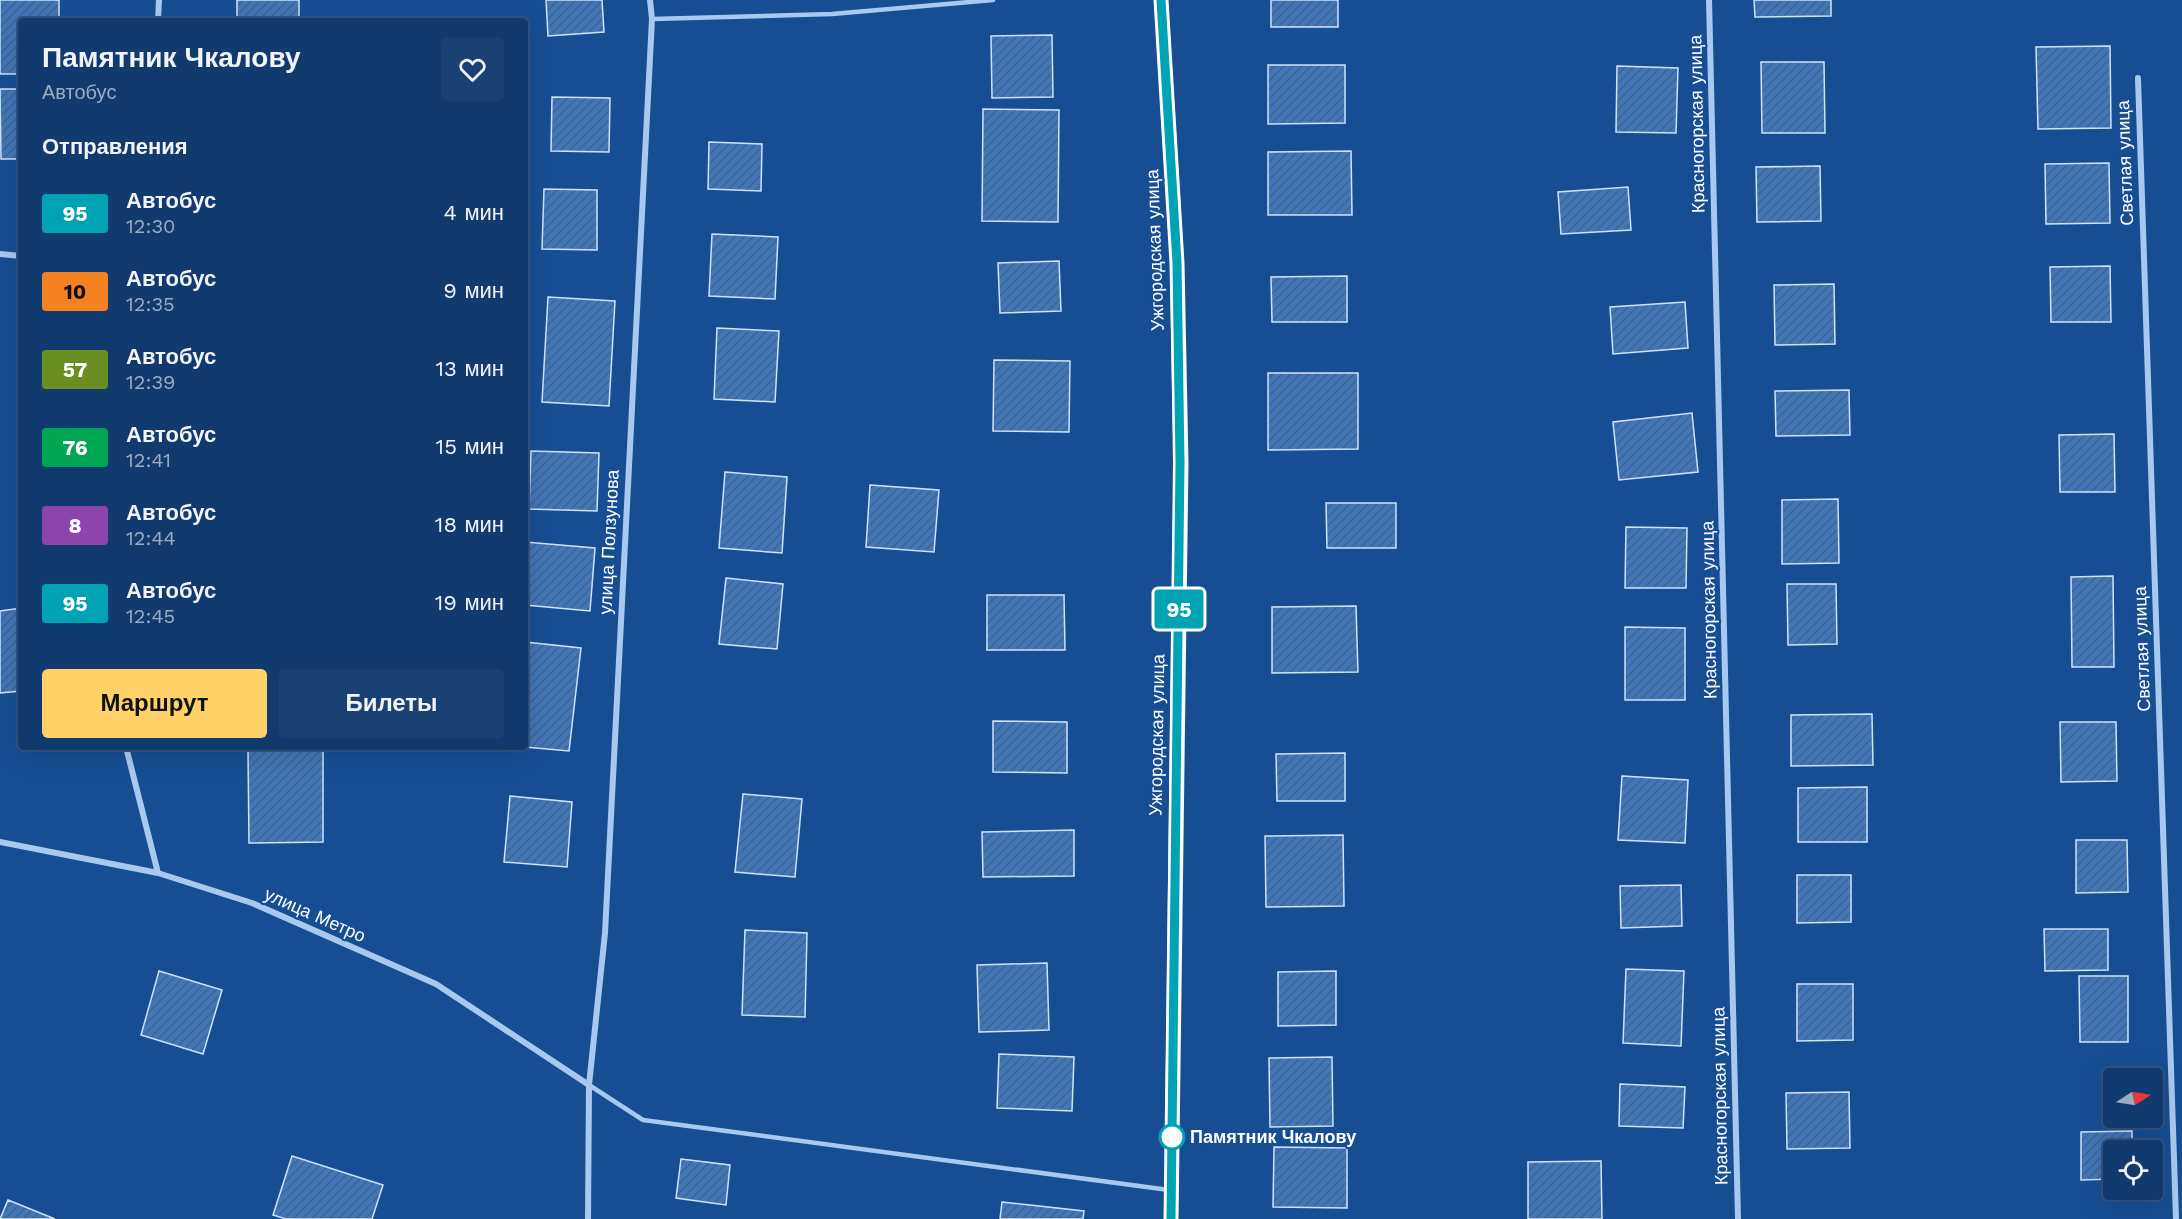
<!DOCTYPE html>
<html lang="ru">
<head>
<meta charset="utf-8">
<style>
	:root { --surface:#113a6e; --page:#1a4173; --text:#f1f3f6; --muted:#9cadc2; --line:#305481; --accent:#ffd267 }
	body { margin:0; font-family:"Work Sans",sans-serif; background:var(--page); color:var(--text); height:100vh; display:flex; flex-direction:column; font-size:22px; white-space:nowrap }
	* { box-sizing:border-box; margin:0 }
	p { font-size:20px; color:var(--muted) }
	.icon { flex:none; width:33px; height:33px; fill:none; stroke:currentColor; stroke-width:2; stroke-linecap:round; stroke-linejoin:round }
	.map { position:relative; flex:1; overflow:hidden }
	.sheet { position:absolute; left:18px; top:18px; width:510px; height:732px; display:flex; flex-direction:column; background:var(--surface); border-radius:6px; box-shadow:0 6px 24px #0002,0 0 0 2px var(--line) }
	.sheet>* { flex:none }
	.badge { padding:0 12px; border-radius:4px; font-size:21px; line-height:39px }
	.needle { width:39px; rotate:78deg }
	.fabs { position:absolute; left:2103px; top:1068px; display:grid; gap:12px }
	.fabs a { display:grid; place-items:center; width:60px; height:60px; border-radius:6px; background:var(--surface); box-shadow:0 6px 24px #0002,0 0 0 2px var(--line); font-size:30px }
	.map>.badge { position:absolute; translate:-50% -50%; box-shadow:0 0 0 3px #fff }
	h2 { padding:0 24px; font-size:22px; line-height:54px }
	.round { display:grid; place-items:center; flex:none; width:63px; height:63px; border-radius:6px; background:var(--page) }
	.overview { display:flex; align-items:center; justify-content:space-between; height:102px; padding:0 24px }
	h1 { font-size:28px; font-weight:700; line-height:45px }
	.action { display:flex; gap:12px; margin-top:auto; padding:12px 24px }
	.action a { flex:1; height:69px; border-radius:6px; background:var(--accent); color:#111; font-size:24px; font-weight:700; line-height:69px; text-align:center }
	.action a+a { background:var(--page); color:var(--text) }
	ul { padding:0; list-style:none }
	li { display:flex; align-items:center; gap:18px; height:78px; padding:0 24px }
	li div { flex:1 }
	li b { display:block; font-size:22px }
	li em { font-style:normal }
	li .badge { min-width:66px; font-weight:700; text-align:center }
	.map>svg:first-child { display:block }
</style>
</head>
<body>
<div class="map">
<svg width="2182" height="1219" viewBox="0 0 2182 1219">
	<defs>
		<pattern id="building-hatch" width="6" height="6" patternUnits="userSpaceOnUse" patternTransform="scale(1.5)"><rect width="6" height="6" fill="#4077bb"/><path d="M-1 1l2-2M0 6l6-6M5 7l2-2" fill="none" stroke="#466284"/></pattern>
	</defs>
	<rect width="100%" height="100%" fill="#174e93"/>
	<!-- building -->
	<path fill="url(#building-hatch)" stroke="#cee3fb" stroke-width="1.5" d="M0 0H59V21H21V74H0Z
		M237 0H299V21H237Z
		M546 0H602L604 32 548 36Z
		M1271 0H1338V27H1271Z
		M1754 0H1831V16L1755 17Z
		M1052 35 1053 97 992 98 991 36Z
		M2110 46 2111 128 2038 129 2036 47Z
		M1761 62H1824L1825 133H1762Z
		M1268 65H1345V123L1268 124Z
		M1617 66 1678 68 1676 133 1616 132Z
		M0 89H21V159H1Z
		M552 97 610 98 609 152 551 151Z
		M983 109 1059 110 1058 222 982 221Z
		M709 142 762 144 761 191 708 189Z
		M1351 151 1352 215H1268V152Z
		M2109 163 2110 223 2046 224 2045 164Z
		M1820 166 1821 221 1757 222 1756 167Z
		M1628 187 1631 230 1561 234 1558 192Z
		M544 189 597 190V250L542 249Z
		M712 234 778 237 775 299 709 296Z
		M1059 261 1061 311 1000 313 998 263Z
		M2110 266 2111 322H2051L2050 267Z
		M1347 276V322H1272L1271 277Z
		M1834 284 1835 344 1775 345 1774 285Z
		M548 297 615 301 609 406 542 402Z
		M1685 302 1688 348 1613 354 1610 307Z
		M717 328 779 331 775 402 714 399Z
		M994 360 1070 361 1069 432 993 431Z
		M1268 373H1358V449L1268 450Z
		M1849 390 1850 435 1776 436 1775 391Z
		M1692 413 1698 472 1619 480 1613 422Z
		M2114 434 2115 492H2060L2059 435Z
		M531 451 599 453 597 511 529 509Z
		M725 472 787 477 782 553 719 548Z
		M870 485 939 490 934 552 866 547Z
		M1838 499 1839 563 1782 564V500Z
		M1326 503H1396V548H1327Z
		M1626 527 1687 528 1686 588H1625Z
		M525 542 595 548 590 611 525 605Z
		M2113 576 2114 667H2072L2071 577Z
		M726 578 783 584 777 649 719 644Z
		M1787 584H1836L1837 644 1788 645Z
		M987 595H1064L1065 650H987Z
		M1356 606 1358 672 1272 673V607Z
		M21 608V691L0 693V611Z
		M1625 627 1685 628V700H1625Z
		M525 642 581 648 569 751 525 747Z
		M1872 714 1873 765 1791 766V715Z
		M993 721 1067 722V773L993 772Z
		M2060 722H2116L2117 781 2061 782Z
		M323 750V842L249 843 248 751Z
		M1345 753V801H1277L1276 754Z
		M1622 776 1688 780 1685 843 1618 840Z
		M1867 787V842H1798V788Z
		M743 794 802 799 795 877 735 872Z
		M510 796 572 802 567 867 504 862Z
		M1074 830V876L983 877 982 832Z
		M1343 835 1344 906 1266 907 1265 836Z
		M2076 840H2127L2128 892 2076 893Z
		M1797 875H1851V922L1797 923Z
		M1681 885 1682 926 1621 928 1620 886Z
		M2044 929H2108V970L2045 971Z
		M745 930 807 933 805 1017 742 1015Z
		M1047 963 1049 1030 979 1032 977 965Z
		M1626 969 1684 971 1681 1046 1623 1043Z
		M159 971 222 990 203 1054 141 1035Z
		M1336 971V1025L1278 1026V972Z
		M2079 976H2128V1042H2080Z
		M1797 984H1853V1040L1797 1041Z
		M999 1054 1074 1057 1072 1111 997 1108Z
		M1332 1057 1333 1126 1270 1127 1269 1058Z
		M1620 1084 1685 1087 1683 1128 1619 1126Z
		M1849 1092 1850 1148 1787 1149 1786 1093Z
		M2132 1131V1150H2114V1179L2081 1180V1132Z
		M1274 1147 1347 1148V1208L1273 1207Z
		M292 1156 383 1185 372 1219H286L273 1215Z
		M681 1159 730 1165 726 1205 676 1198Z
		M1601 1161 1602 1219H1528V1162Z
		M8 1200 55 1219H0Z
		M1002 1202 1084 1211 1083 1219H1000Z"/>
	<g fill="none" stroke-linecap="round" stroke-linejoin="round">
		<!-- service -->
		<path stroke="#a7c9f0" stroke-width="4.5" d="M652 19 832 14 993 0
			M589 1085 643 1120 1169 1190"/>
		<!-- minor -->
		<path stroke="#a7c9f0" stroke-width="6" d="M1709 0 1738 1219
			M158 21 159 0
			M2138 78 2176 1219
			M0 254 21 256
			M126 747 158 873
			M0 842 158 873 252 903 436 984 589 1085
			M588 1219 589 1085 605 933 652 19 650 0"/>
		<!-- primary -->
		<path stroke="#f1f6ff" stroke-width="15" d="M1161 0 1177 263 1181 463 1171 1219"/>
	</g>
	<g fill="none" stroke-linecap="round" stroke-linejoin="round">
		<defs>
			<path id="line" d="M1161 0 1177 263 1180 463 1171 1219"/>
		</defs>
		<!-- line casing -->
		<use href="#line" stroke="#fff" stroke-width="14"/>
		<!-- line -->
		<use href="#line" stroke="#00a3b4" stroke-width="9"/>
	</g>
	<!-- markers -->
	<circle fill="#fff" stroke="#00a3b4" stroke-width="3" cx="1172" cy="1137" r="12"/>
	<g text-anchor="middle" stroke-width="4.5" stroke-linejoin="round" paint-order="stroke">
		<!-- street labels -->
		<g font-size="18" fill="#fff" stroke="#174e93">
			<text transform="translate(1697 124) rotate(-91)" y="6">Красногорская улица</text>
			<text transform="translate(2125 163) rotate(-92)" y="6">Светлая улица</text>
			<text transform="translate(1155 250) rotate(-92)" y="6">Ужгородская улица</text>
			<text transform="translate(609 542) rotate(-87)" y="6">улица Ползунова</text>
			<text transform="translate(1709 610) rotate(-91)" y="6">Красногорская улица</text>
			<text transform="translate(2142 649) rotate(-92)" y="6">Светлая улица</text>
			<text transform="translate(1157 735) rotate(-89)" y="6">Ужгородская улица</text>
			<text transform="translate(315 915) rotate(24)" y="6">улица Метро</text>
			<text transform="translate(1720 1096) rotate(-91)" y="6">Красногорская улица</text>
		</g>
		<!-- stop labels -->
		<g font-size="18" font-weight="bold" fill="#fff" stroke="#174e93" text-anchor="start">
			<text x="1190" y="1143">Памятник Чкалову</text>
		</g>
	</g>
</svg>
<div class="fabs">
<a><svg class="needle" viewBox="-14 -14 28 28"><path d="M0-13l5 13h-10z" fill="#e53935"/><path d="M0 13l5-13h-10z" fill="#9cadc2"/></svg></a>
<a><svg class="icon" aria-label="locate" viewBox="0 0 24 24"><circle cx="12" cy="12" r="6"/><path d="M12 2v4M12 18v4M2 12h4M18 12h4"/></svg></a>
</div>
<b class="badge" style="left:1179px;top:609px;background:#00a3b4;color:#fff">95</b>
<section class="sheet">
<div class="overview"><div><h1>Памятник Чкалову</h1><p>Автобус</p></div><a class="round"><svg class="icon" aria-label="heart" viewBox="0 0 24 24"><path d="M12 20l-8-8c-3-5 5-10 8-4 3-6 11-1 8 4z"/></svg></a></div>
<h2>Отправления</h2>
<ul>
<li><span class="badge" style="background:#00a3b4;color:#fff">95</span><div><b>Автобус</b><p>12:30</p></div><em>4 мин</em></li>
<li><span class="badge" style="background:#f58220;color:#111">10</span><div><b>Автобус</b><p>12:35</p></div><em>9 мин</em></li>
<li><span class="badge" style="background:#6b8e23;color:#fff">57</span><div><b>Автобус</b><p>12:39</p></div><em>13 мин</em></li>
<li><span class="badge" style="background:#00a651;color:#fff">76</span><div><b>Автобус</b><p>12:41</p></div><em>15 мин</em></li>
<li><span class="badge" style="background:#8e44ad;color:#fff">8</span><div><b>Автобус</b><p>12:44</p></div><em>18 мин</em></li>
<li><span class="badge" style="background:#00a3b4;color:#fff">95</span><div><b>Автобус</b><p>12:45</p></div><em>19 мин</em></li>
</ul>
<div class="action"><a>Маршрут</a><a>Билеты</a></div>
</section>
</div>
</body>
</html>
